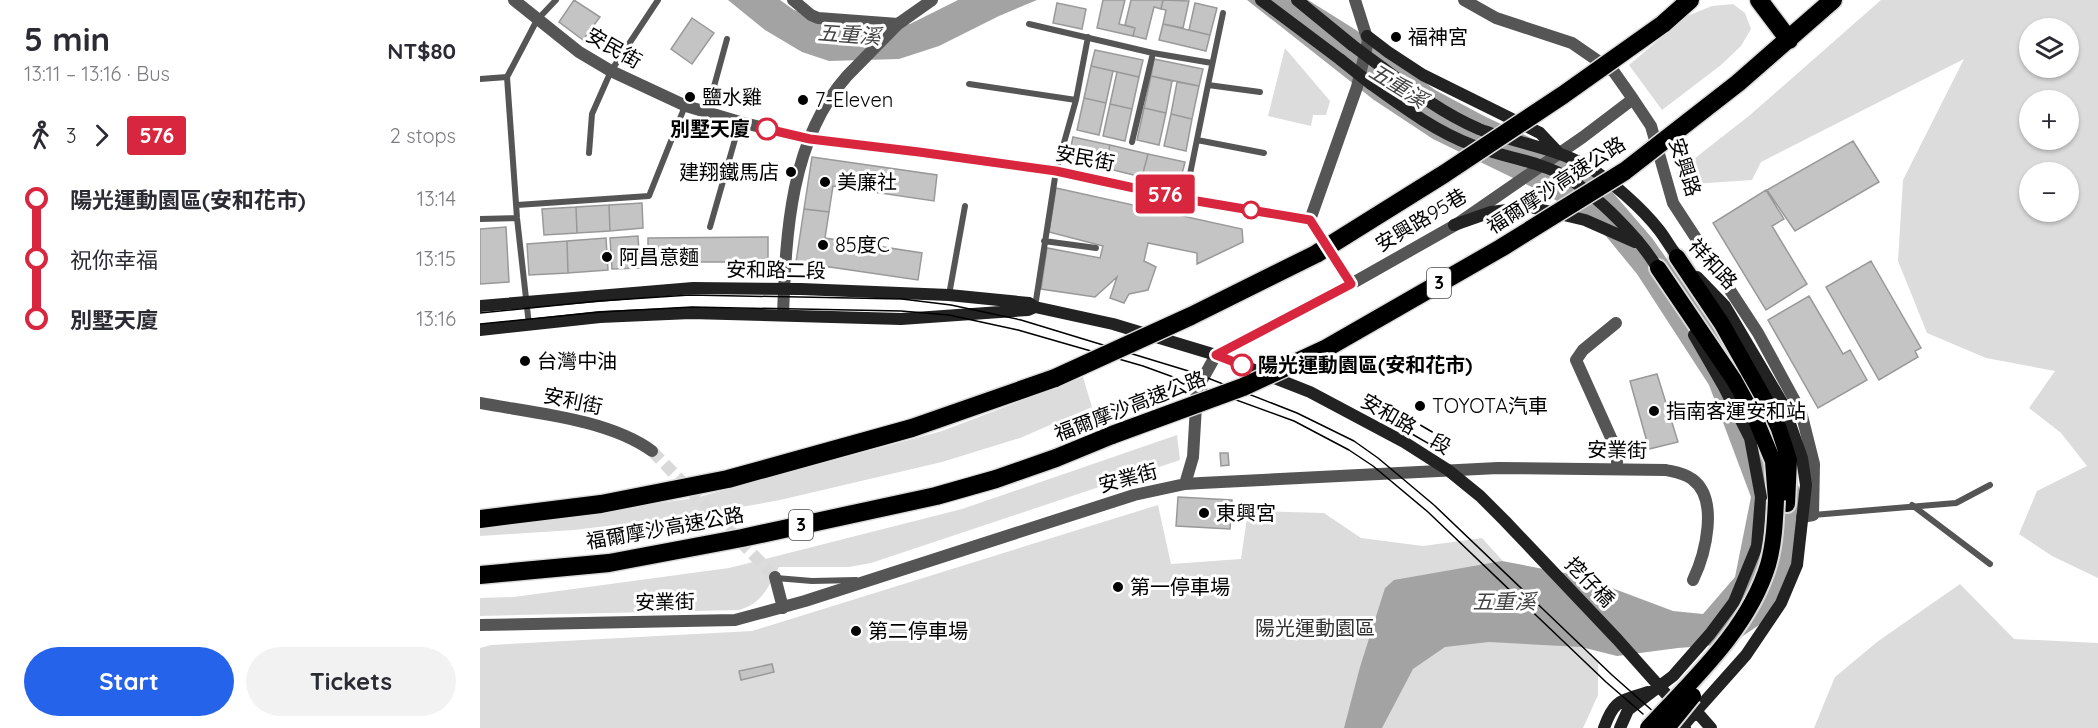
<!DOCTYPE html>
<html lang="en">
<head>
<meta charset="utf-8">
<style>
	:root { --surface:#fff; --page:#f2f2f3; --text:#2b2b33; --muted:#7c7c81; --accent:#2563eb }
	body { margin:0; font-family:Quicksand,"Noto Sans TC",sans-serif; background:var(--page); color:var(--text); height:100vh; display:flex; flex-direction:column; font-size:22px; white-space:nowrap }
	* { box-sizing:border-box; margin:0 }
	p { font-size:20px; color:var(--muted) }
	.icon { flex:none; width:33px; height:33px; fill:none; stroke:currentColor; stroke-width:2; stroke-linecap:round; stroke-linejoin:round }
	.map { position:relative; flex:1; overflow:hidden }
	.drawer { display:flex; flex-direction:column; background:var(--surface); width:480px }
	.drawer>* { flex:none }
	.badge { padding:0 12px; border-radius:4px; font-size:21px; line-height:39px }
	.fabs { position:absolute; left:1539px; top:18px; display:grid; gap:12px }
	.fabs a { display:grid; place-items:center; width:60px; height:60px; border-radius:50%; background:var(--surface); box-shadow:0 2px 4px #0004; font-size:30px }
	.map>.badge { position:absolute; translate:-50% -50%; box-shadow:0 0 0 3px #fff }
	.legs { display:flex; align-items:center; gap:9px; height:66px; padding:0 24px; font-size:20px }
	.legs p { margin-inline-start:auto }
	.headline { display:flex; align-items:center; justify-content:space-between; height:102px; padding:0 24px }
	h1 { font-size:33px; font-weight:800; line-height:45px }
	.action { display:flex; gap:12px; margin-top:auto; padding:12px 24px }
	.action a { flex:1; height:69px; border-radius:36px; background:var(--accent); color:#fff; font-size:24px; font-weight:800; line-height:69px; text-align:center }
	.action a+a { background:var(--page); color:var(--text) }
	ul { padding:0 24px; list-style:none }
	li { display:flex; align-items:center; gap:21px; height:60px; font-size:22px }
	li i { display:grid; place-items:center; width:9px; height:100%; margin:0 8px; background:currentColor }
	li i::after { content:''; width:15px; height:15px; margin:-8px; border:4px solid; border-radius:50%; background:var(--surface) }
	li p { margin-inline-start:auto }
	li:first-child i { background:linear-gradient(#0000 50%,currentColor 0) }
	li:last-child i { background:linear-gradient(currentColor 50%,#0000 0) }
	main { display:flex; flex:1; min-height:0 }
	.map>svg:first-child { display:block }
</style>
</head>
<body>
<main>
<section class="drawer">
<div class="headline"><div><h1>5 min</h1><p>13:11 – 13:16 · Bus</p></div><b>NT$80</b></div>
<div class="legs"><svg class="icon" aria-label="walk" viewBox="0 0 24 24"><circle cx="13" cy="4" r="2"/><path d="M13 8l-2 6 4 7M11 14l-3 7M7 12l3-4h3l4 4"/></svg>3<svg class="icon" aria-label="forward" viewBox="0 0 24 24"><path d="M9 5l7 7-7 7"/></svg><b class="badge" style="background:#d7263d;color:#fff">576</b><p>2 stops</p></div>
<ul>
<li><i style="color:#d7263d"></i><b>陽光運動園區(安和花市)</b><p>13:14</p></li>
<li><i style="color:#d7263d"></i><span>祝你幸福</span><p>13:15</p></li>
<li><i style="color:#d7263d"></i><b>別墅天廈</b><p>13:16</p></li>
</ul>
<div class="action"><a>Start</a><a>Tickets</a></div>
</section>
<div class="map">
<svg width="1618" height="728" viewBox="0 0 1618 728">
	<rect width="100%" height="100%" fill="#fff"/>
	<!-- green -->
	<path fill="#dcdcdc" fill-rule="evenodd" d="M1401 0H1618V578L1572 556 1539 534 1557 491 1607 466 1581 433 1549 408 1575 371 1506 358 1447 333 1418 261 1423 180 1484 59 1281 162 1272 180 1213 184 1196 173 1270 115ZM1550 28H1588V68H1550ZM1550 100H1588V140H1550ZM1550 172H1588V212H1550Z
		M1253 4 1265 13 1271 29 1261 46 1241 65 1182 110 1149 65 1207 16 1232 6Z
		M805 48 850 101 846 115H833L831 126 788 116Z
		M603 377 612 407 540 438 462 462 300 500 218 515 94 530 0 536V528L215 498 462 431Z
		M697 435 700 460 391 563 369 567H299C288 587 282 604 259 610L0 616V598L34 597 249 568 482 509Z
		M678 505 691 564 761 559 768 511 844 513 881 538 943 546 1002 538 1101 647 1118 662V695L1103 728H0V648L11 645 272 631Z
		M1480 584 1534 639 1618 643V728H1334L1355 677 1397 642Z"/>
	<!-- water -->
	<path fill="#a3a3a3" d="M248 0H300L314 10 373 29 430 24 478 0H557L519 16 459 46 419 59 349 61 322 52 285 30Z
		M767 0H828L876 30 955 90 1006 117 1109 165 1172 238 1293 409 1324 503 1317 565 1282 623 1251 644 1198 648 1137 656 1101 647 1009 642 965 647 933 669 902 728H864L880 667 905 588 914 580 1022 561 1100 576 1193 611 1223 614 1255 577 1271 497 1229 385 1157 274 1116 224 1062 192 953 139 894 100Z"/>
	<!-- building -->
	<path fill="#c4c4c4" stroke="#999" stroke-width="1.5" d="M94 0 120 17 103 40 79 22Z
		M623 0H645L639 24 655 28 653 36 617 28Z
		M651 0H683L681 9 674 7 666 39 653 36 655 28 645 25Z
		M683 0 709 1 703 28 683 24 686 10 681 9Z
		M577 3 606 9 602 29 573 23Z
		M715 3 737 8 730 35 709 30Z
		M212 18 234 33 212 64 191 49Z
		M683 24 730 35 726 51 679 40Z
		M615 50 663 60 659 77 611 66Z
		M674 59 723 69 719 86 671 76Z
		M611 66 633 71 626 103 604 98Z
		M637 72 659 77 652 109 630 104Z
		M671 76 692 81 686 113 664 108Z
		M697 82 719 86 712 119 691 114Z
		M604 98 626 103 619 135 597 130Z
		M630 104 652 109 645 141 623 136Z
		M664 108 686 113 679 145 657 140Z
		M691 114 712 119 706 151 684 146Z
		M593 137 630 145 625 168 588 160Z
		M1373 141 1399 182 1315 231 1287 190Z
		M630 145 668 154 662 177 625 168Z
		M668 154 705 162 699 186 662 177Z
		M332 157 457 175 454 201 353 186 349 212 324 209Z
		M576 188 762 229 763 242 717 264V253L668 243 664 261 676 267 668 290 649 294 644 303 630 298 637 277 615 297 561 289 567 248 620 258 623 246 569 232Z
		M1286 190 1304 219 1292 226 1327 284 1286 310 1233 223Z
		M162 203 163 228 130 231 129 205Z
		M129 205 130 231 97 233 96 207Z
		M96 207 97 233 64 235 62 209Z
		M324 209 349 212 345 238 442 253 438 280 316 262Z
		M26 227 29 282 0 284V229Z
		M158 236 160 268 132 269 130 238Z
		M288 237V262H168V238Z
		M126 238 128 270 88 273 87 241Z
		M87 241 88 273 49 275 47 244Z
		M1391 261 1441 348 1435 351 1438 357 1399 380 1346 287Z
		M1329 296 1363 354 1370 350 1387 380 1338 408 1288 320Z
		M1177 374 1198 442 1169 449 1150 381Z
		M740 453H748L749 465 741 466Z
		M698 497 752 500 750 529 696 526Z
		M292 664 294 672 261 680 259 671Z"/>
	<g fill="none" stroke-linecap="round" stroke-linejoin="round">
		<!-- minor-tunnel -->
		<path stroke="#d9d9d9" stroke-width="12" stroke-dasharray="12 6" stroke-linecap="butt" d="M172 451 295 577"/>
		<defs>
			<path id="trunk" d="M1197 257 1242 324 1290 409 1299 429 1309 460 1307 504
				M1178 268 1254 380 1275 418 1293 461 1296 500"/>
			<path id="motorway" d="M1279 0 1309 40
				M1183 24 1210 0
				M1258 83 1353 0
				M0 519 121 504 248 479 432 428 575 378
				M0 575 129 563 262 538 456 496 516 479 576 458 632 435"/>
		</defs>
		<!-- trunk casing -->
		<use href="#trunk" stroke="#dbdbdb" stroke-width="20"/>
		<!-- motorway casing -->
		<use href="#motorway" stroke="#dbdbdb" stroke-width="21"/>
		<!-- service -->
		<path stroke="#555" stroke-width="6" d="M549 24 673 53 732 63
			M0 79 27 77
			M489 84 596 100
			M728 85 743 13
			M227 112 247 39
			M717 140 784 153
			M652 142 673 53
			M109 153 112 114 131 71 178 0
			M705 199 728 85 780 92
			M37 205 169 196 205 106
			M0 219 37 218
			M230 227 260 122
			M564 241 616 248
			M469 295 485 206
			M555 307 576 171 596 100 608 37
			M49 325 37 218 27 77 57 20 76 0
			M1432 505 1510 564
			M1333 515 1476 503 1510 485
			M296 578 332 581 376 580"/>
		<!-- minor -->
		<path stroke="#555" stroke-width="12" d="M34 0 99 52 131 71 206 106 260 122 330 139 439 152 576 171 705 199 830 220 871 284
			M313 0 331 15 338 18 418 24
			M984 0 1016 18 1092 43 1134 72 1153 99 1171 126 1193 203 1278 333 1321 412 1334 464 1333 515 1322 517
			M830 220 877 87 888 41 875 0
			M303 315C306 233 310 140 367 76L418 24 452 0
			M1136 323 1103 350 1096 360 1132 440 1137 459V469
			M0 403C54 413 128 419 172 451
			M705 484 713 457 717 389 736 355 871 284 977 224 1103 137 1153 99
			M295 577 303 608
			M0 625 255 620 325 601 654 495 705 484 721 483 1018 468 1186 470C1195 472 1204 473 1212 479 1240 499 1225 555 1213 580"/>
		<!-- secondary -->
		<path stroke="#222" stroke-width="12" d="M781 0 861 60
			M817 0 872 45
			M887 36 908 52 943 75 1060 133 1077 151
			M903 68C933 91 964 114 999 129 1035 143 1073 147 1107 166 1130 180 1162 208 1179 230 1187 240 1193 253 1203 263
			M891 84C923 107 955 131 992 145 1021 157 1055 160 1083 175 1115 193 1165 242 1181 275
			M974 225 1011 212 1050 207 1105 220 1155 242
			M0 306 213 288 321 289 469 295 549 303 555 307 633 324 736 355 830 392 924 442 968 470 1000 496 1025 521 1137 639 1195 704 1205 728
			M0 330 120 317 211 313 421 319 548 310 555 307
			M1210 709 1216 711 1231 728
			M1124 728C1134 699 1141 701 1168 692
			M1140 728 1148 710 1193 676 1230 634 1254 602 1277 546 1281 497 1270 438 1244 387 1214 335
			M1201 728 1266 655 1301 603 1317 565 1326 485 1322 458 1303 404 1245 306 1217 277"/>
		<!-- trunk -->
		<use href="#trunk" stroke="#000" stroke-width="16"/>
		<!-- motorway -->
		<use href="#motorway" stroke="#000" stroke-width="18"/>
		<!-- tram -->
		<path stroke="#000" stroke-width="1.5" d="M0 313 119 301 210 295 422 299 471 305 541 320 715 373 817 413 874 441 898 458 954 505 1132 675 1192 728
			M0 324 120 312 212 307 421 311 469 315 538 330 663 366 814 421 869 450 893 466 948 512 1126 682 1163 714"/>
		<defs>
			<path id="trunk-bridge" d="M1168 728C1213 679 1268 630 1288 565 1294 544 1295 522 1296 500
				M1187 728 1213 696"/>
			<path id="motorway-bridge" d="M575 378 711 316 836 254 964 174 1083 95 1183 24
				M632 435 763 387 845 349 1021 248 1145 171 1258 83"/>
		</defs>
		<!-- trunk-bridge casing -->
		<use href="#trunk-bridge" stroke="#dbdbdb" stroke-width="20" stroke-linecap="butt"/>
		<!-- motorway-bridge casing -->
		<use href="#motorway-bridge" stroke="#dbdbdb" stroke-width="21" stroke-linecap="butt"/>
		<!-- secondary-bridge -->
		<path stroke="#222" stroke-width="12" d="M872 45 903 68
			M861 60 891 84"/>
		<!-- trunk-bridge -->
		<use href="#trunk-bridge" stroke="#000" stroke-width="16"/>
		<!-- motorway-bridge -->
		<use href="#motorway-bridge" stroke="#000" stroke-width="18"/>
	</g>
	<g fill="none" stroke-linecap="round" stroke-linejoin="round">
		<defs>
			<path id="line-1" d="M287 129 330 139 439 152 576 171 705 199 830 220 871 284 736 355 762 365"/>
		</defs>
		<!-- line-1 casing -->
		<use href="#line-1" stroke="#fff" stroke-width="14"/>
		<!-- line-1 -->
		<use href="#line-1" stroke="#d7263d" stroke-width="9"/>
	</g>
	<!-- markers -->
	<g fill="#000" stroke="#fff" stroke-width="2">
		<circle cx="916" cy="37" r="6"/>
		<circle cx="210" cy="97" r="6"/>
		<circle cx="323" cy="100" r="6"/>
		<circle cx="311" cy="172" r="6"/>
		<circle cx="345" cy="182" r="6"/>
		<circle cx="343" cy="245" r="6"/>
		<circle cx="127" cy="257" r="6"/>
		<circle cx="45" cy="361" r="6"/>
		<circle cx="940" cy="406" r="6"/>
		<circle cx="1174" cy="411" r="6"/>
		<circle cx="724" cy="513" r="6"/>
		<circle cx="638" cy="587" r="6"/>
		<circle cx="376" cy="631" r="6"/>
	</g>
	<g fill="#fff" stroke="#d7263d" stroke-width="3">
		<circle cx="287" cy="129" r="10"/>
		<circle cx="771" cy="210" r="8"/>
		<circle cx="762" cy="365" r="10"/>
	</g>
	<g text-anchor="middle" stroke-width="6" stroke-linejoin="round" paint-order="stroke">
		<!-- shield labels -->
		<g fill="#fff" stroke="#4c4c4c" stroke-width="1.5">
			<rect x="947" y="268" width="24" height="30" rx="4.5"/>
			<rect x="309" y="510" width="24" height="30" rx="4.5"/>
		</g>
		<g font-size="18" font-weight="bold" fill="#000">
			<text x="959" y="289">3</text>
			<text x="321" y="531">3</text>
		</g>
		<!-- poi labels -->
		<g font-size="20" fill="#000" stroke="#fff" text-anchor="start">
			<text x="928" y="44">福神宮</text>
			<text x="222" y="104">鹽水雞</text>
			<text x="335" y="107">7-Eleven</text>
			<text x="299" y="179" text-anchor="end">建翔鐵馬店</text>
			<text x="357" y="189">美廉社</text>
			<text x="355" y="252">85度C</text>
			<text x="139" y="264">阿昌意麵</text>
			<text x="57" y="368">台灣中油</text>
			<text x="952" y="413">TOYOTA汽車</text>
			<text x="1186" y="418">指南客運安和站</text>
			<text x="736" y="520">東興宮</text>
			<text x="650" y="594">第一停車場</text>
			<text x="388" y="638">第二停車場</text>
		</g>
		<!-- street labels -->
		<g font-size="20" fill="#000" stroke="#fff">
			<text transform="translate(134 48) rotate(30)" y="7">安民街</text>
			<text transform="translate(605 158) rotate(11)" y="7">安民街</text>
			<text transform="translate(1205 167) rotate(72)" y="7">安興路</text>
			<text transform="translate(1076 185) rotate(-33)" y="7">福爾摩沙高速公路</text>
			<text transform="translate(941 220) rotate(-31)" y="7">安興路95巷</text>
			<text transform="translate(1233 264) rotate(47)" y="7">祥和路</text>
			<text transform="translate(296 270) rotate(1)" y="7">安和路二段</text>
			<text transform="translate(93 401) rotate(12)" y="7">安利街</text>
			<text transform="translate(650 406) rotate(-21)" y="7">福爾摩沙高速公路</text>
			<text transform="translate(926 424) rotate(30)" y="7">安和路二段</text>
			<text transform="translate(1137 450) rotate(1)" y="7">安業街</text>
			<text transform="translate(648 478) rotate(-15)" y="7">安業街</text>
			<text transform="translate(185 528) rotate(-10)" y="7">福爾摩沙高速公路</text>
			<text transform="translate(1110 582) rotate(46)" y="7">挖仔橋</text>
			<text transform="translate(185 602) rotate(-1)" y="7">安業街</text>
		</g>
		<!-- stop labels -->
		<g font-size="20" font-weight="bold" fill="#000" stroke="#fff" text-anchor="end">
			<text x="270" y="136">別墅天廈</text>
			<text x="778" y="372" text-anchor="start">陽光運動園區(安和花市)</text>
		</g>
		<!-- park labels -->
		<g font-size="20" fill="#333" stroke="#fff">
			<text x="835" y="635">陽光運動園區</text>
		</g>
		<!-- water labels -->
		<g font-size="21" font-style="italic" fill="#444" stroke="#fff">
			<text transform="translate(369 35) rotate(4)" y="7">五重溪</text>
			<text transform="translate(918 86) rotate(32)" y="7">五重溪</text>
			<text x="1024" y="609">五重溪</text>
		</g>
	</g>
</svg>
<div class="fabs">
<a><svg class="icon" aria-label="layers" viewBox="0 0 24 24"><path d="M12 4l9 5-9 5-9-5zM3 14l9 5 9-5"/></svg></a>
<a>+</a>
<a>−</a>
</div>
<b class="badge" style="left:685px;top:194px;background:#d7263d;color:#fff">576</b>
</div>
</main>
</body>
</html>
